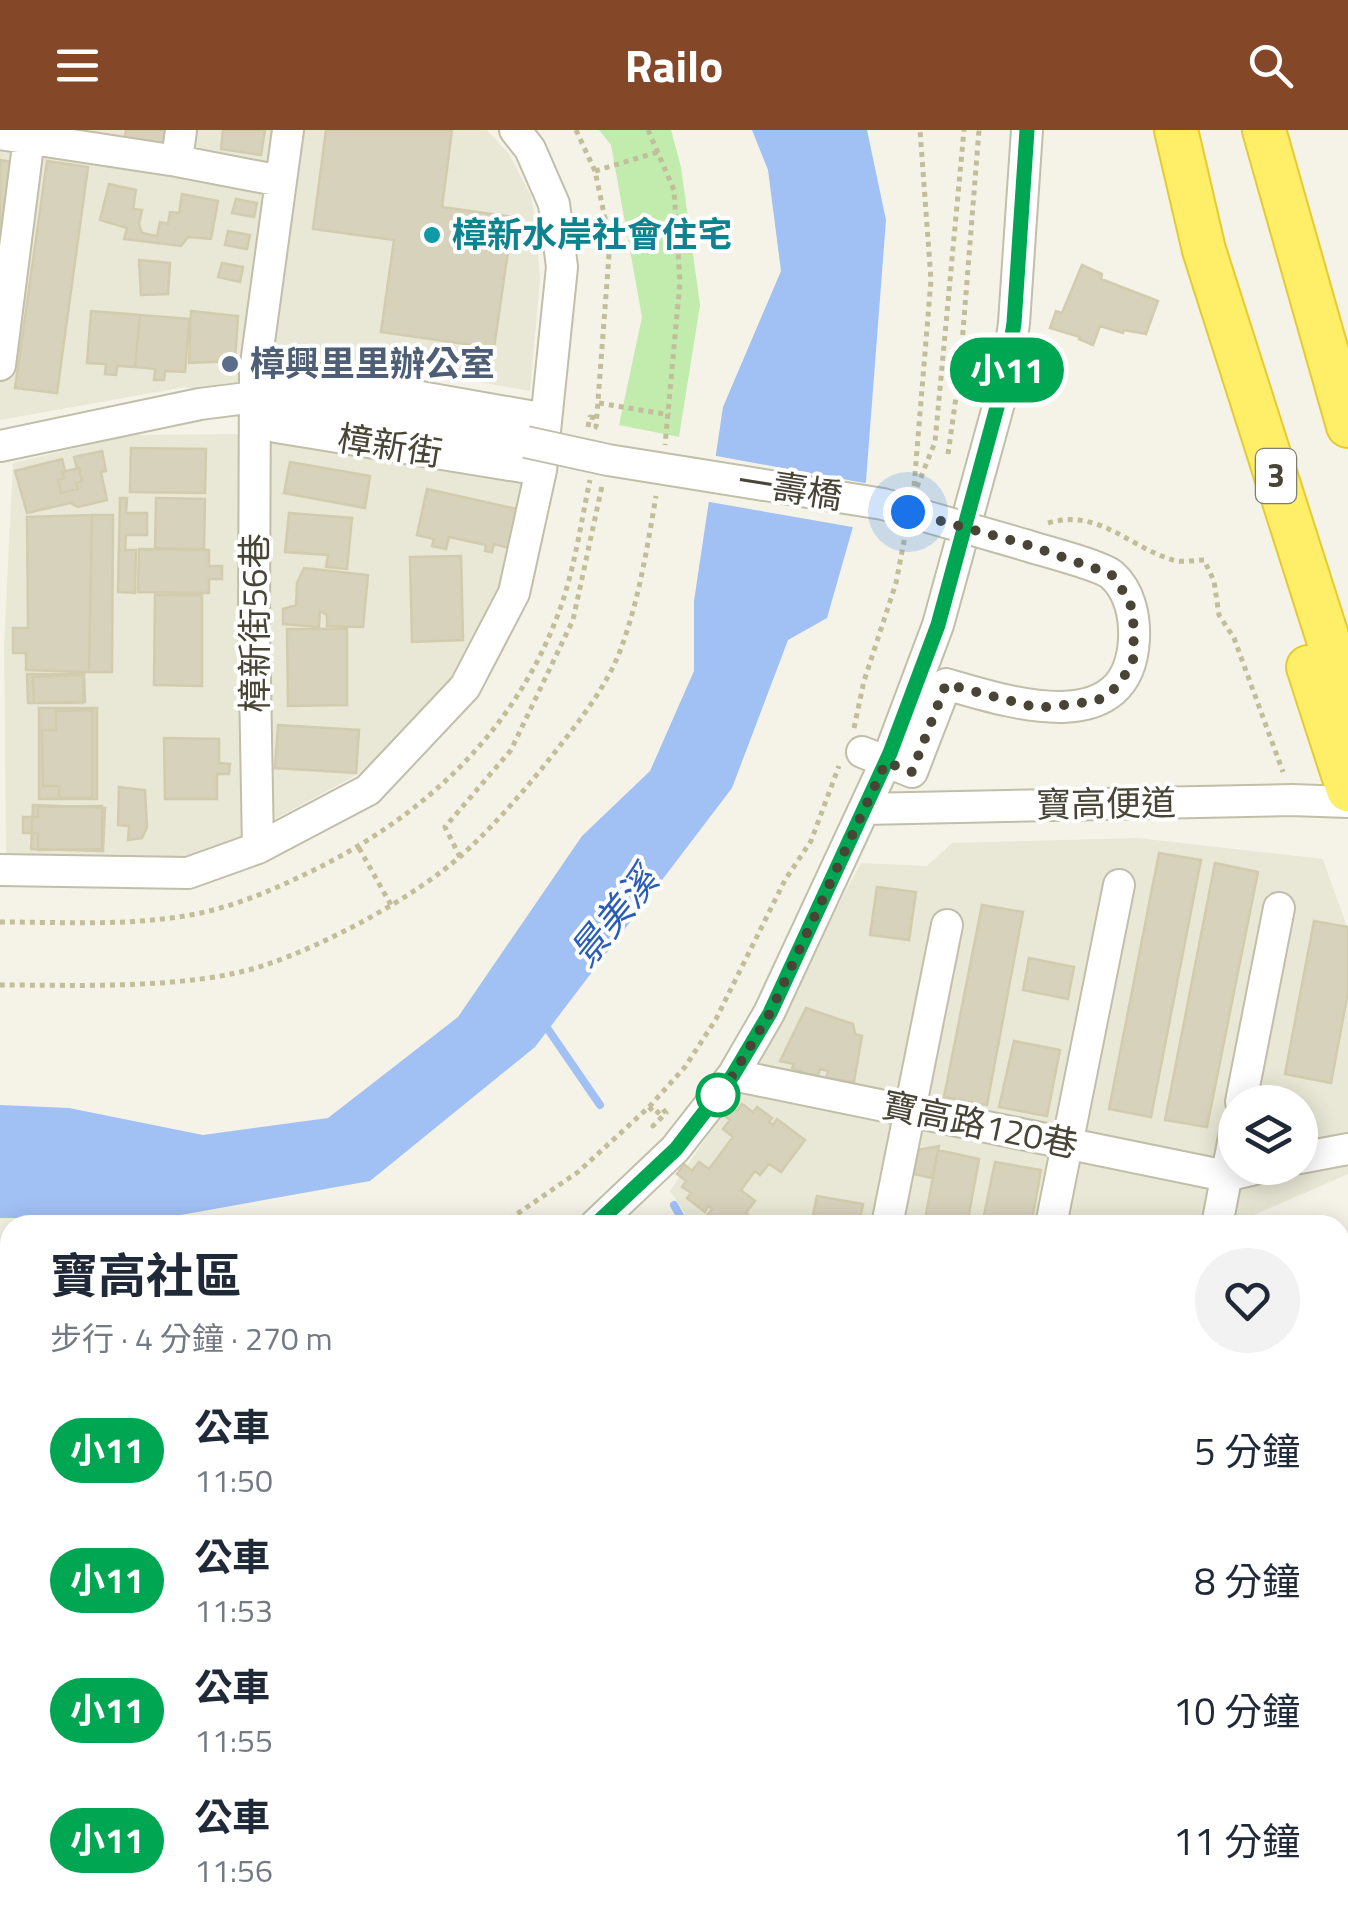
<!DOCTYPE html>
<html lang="zh-TW">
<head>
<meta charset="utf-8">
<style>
	:root { --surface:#fff; --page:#f2f2f3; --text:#1f2937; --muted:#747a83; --accent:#844727 }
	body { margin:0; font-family:"Titillium Web","Noto Sans TC",sans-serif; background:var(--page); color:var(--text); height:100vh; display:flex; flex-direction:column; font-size:38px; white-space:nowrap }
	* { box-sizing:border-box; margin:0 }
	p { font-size:32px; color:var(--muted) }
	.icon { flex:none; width:55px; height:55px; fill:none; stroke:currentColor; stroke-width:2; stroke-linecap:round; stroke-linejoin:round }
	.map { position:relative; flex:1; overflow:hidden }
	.details { position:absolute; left:0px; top:1085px; width:1350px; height:712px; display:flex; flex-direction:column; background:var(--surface); border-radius:30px 30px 0 0; box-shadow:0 5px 25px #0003 }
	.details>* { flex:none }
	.badge { padding:0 20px; border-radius:32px; font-size:35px; line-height:65px }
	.buttons { position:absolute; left:1218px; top:955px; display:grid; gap:20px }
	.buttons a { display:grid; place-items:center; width:100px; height:100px; border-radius:50%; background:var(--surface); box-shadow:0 5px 25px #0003; font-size:50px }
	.you { position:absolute; width:50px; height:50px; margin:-25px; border:8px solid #fff; border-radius:50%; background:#1a73e8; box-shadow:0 0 0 15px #1a73e833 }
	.map>.badge { position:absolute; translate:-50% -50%; box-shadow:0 0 0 5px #fff }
	.round { display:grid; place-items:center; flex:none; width:105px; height:105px; border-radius:52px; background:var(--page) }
	.overview { display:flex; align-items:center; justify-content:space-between; height:170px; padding:0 50px }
	h1 { font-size:48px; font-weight:700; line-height:75px }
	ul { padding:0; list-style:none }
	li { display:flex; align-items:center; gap:30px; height:130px; padding:0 50px }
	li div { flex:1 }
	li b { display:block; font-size:38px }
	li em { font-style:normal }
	li .badge { min-width:110px; font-weight:700; text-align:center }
	header { display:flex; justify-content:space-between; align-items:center; height:130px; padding:0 50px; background:var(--accent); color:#fff; font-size:45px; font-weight:700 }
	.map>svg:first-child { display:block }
</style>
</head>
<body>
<header><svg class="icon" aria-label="menu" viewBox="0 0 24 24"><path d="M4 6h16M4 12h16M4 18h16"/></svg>Railo<svg class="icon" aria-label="search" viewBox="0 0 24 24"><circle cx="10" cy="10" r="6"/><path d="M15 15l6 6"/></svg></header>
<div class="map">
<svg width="1348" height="1797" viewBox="0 0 1348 1797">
	<rect width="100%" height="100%" fill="#f5f3e7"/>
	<!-- residential -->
	<path fill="#e9e7d5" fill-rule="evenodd" d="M0 0H281L244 251 193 259 185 257 0 290Z
		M302 0H487L509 24 531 66 535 88 540 150 530 261 271 215Z
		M262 299 534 347 512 451 461 551 375 635 273 690Z
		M245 304 254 710 182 734 113 726 6 725 4 514 13 333 131 305Z
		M1138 708 1323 729 1348 800V1044L1254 1085 1252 1095H693L670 1061 738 961 861 733 927 736 952 713ZM1235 972H1300V1038H1235Z"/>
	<!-- green -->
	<path fill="#c2ebae" d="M599 0H671L681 37 700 175 679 307 619 295 642 187 611 15Z
		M960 1788H1195L1205 1797H961Z"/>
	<!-- water -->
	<path fill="#a1c0f4" d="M752 0H867L886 90 866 351 827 488 788 510 732 658 535 917 370 1051 164 1088H0V975L69 978 203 1005 328 988 458 887 582 706 650 641 694 541V471L723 277 781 141 768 40Z"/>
	<!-- pier -->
	<path fill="#f5f3e7" d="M711 325 870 354 858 398 704 371Z"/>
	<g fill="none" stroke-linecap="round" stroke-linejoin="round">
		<!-- stream -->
		<path stroke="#a1c0f4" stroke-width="8" d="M543 892 600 975
			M674 1075 685 1095
			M1340 1654 1348 1652"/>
	</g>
	<!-- building -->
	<path fill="#d7d2bc" stroke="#d2ccaf" stroke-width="2.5" d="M126 0H169L168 16 124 11Z
		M223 0H265L261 25 221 19Z
		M326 0H452L442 77 513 87 494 218 381 202 394 110 313 99Z
		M0 30 23 34 0 142Z
		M47 31 88 37 57 263 15 258Z
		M109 54 136 60 133 79 142 80 139 94 142 103 157 106 160 92 168 94 170 82 179 83 182 64 218 71 211 109 188 107 181 116 124 109 127 98 100 90Z
		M236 69 257 73 254 87 232 83Z
		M228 101 250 105 247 119 225 115Z
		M139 130 170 133 168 164 141 165Z
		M222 133 243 137 240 152 218 147Z
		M1082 135 1102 144 1101 149 1158 171 1146 204 1124 200 1123 203 1100 196 1093 215 1079 209 1080 207 1050 198 1056 181 1062 183Z
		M91 181 140 185 135 237 117 236 116 245 105 244 106 234 87 233Z
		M191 181 238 186 235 231 189 233Z
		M140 185 189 189 185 242 165 241 164 250H154L155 239 135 237Z
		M131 318 206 319 205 363 130 362Z
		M102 321 106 341 101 342 107 370 78 377 70 373 27 383 15 341 62 329 65 341 77 339 74 327Z
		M290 332 370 346 365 378 284 363Z
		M79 338 82 351 76 353 78 359 61 363 58 350 64 348 62 342Z
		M427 359 517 379 509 418 494 414 492 422 485 421 486 415 449 407 446 419 432 416 434 409 417 405Z
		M120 368H127L126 383H147V405H126L125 420H136L135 463 118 462Z
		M156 368 205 369 204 419 155 418Z
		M289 383 352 388 347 439 326 437 328 425 285 422Z
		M92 385 89 542 26 540V523H13V498H28L27 387Z
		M92 385H113L112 542H89Z
		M139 419 209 420V436H222V449H209V463L138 462Z
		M461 426 463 510 412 512 410 427Z
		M304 438 368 445 363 497 327 496V485L320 481 319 497 283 494V479L296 475 297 453Z
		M155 465H202V556L154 555Z
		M287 499H347V575L288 576Z
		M27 544H84L83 573H28Z
		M84 545 85 572 34 573 33 547Z
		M39 578H97V669H39Z
		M92 580V668H59V656H43L42 600H56V581Z
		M278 595 359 600 356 643 275 638Z
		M164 608 219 609V633L230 634 229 644H217V669H165Z
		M119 657 145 660 147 697 142 708 128 710 129 696 118 695Z
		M33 675 105 678 103 721 31 719Z
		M102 676V719L38 720V703H23V687H38V677Z
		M1159 723 1201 730 1151 987 1109 979Z
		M1215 733 1258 742 1207 997 1165 990Z
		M877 757 916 762 909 810 870 805Z
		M982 775 1023 782 987 975 944 967Z
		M1314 791 1348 797V862L1331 953 1285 944Z
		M1029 828 1074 837 1068 869 1023 860Z
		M806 878 853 894 855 904 862 906 854 952 826 948 828 941 820 939 818 946 807 944 792 938 794 934 780 931Z
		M1014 911 1060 920 1047 986 999 977Z
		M728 974 737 981 742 974 753 982 757 977 772 988 769 992 773 995 777 989 805 1010 781 1042 769 1034 760 1045 755 1041 741 1060 755 1071 746 1083 749 1086 745 1093 748 1095H700L712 1079 708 1076 705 1082 687 1068 691 1063 682 1057 686 1051 677 1044 684 1034 692 1041 699 1032 709 1039 733 1007 723 999 730 990 721 983Z
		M939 1016 932 1048 914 1044 918 1020Z
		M938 1020 979 1029 967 1095H924Z
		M995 1032 1041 1040 1031 1095H982Z
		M817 1066 863 1074 859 1095H811Z
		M0 1247H10V1311L8 1305 0 1308Z
		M9 1415 10 1468 0 1473V1420Z
		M10 1630V1700L0 1702V1632Z"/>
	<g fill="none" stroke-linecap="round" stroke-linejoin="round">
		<defs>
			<path id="minor" d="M0 4 177 31 281 51 255 241 254 496 258 718
				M177 31 181 0
				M281 51 288 0
				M0 235 30 0
				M255 267 279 242 546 289
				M255 267 276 297 541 340
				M0 316 200 274 255 267 526 312
				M862 622 912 642 946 554C1008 572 1129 612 1134 509 1135 487 1130 461 1112 445 1100 435 1043 421 1025 415
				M864 679 1292 670 1348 672
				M0 740 188 743 258 718 368 660 465 557 514 463 541 340 562 137 554 74 530 19 515 0
				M733 945 1226 1046 1260 1038
				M1241 972 1279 778
				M1300 1028 1348 1019
				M595 1095 675 1019 733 945 769 883 890 623 938 495 1007 244 1014 193 1027 0
				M887 1095 947 795
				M1051 1095 1119 755
				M1217 1095 1235 1002
				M0 1244H10
				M0 1393 10 1388
				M1340 1563 1348 1562"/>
			<path id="highway" d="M1176 0 1204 120 1348 572
				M1264 0 1348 296
				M1308 537 1348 660"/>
		</defs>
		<!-- minor casing -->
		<use href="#minor" stroke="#c1bea9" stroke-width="34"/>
		<!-- highway casing -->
		<use href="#highway" stroke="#e6cb30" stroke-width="46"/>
		<!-- path -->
		<path stroke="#c3be9a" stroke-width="5" stroke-dasharray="5 5" stroke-linecap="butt" d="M576 0 595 41 610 112 596 297 599 298
			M648 0 674 60 680 152 665 315
			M595 41 658 22
			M599 273 670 285
			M588 297 590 287 597 288
			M948 324 960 239 979 0
			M914 356 931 150 920 0
			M917 357 935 312 964 0
			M1048 393C1098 378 1129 417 1173 430 1182 433 1195 430 1204 430L1214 451 1219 485 1234 508 1283 642
			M854 598 864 551 896 453 905 406
			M359 718 391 775
			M460 727 445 697 511 620 573 490 602 356
			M0 792C67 792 139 797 205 782 243 773 277 758 312 741 426 685 518 599 561 476 575 436 581 392 590 350
			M0 855C78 855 191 860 265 835 326 815 415 767 463 724 499 691 529 655 559 617 581 589 607 555 620 521 639 471 647 418 656 366
			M649 977 656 984 662 978 666 983 653 996 656 999
			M501 1095 578 1042 649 977 685 937 716 889 785 750 811 711 839 636
			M0 1778 10 1782
			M25 1788 30 1797"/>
		<!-- minor -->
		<use href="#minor" stroke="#fff" stroke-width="30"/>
		<!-- highway -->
		<use href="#highway" stroke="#ffee68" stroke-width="42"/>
		<defs>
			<path id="minor-bridge" d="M526 312 608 330 883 374 1025 415"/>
		</defs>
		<!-- minor-bridge casing -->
		<use href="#minor-bridge" stroke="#c1bea9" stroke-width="34" stroke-linecap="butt"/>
		<!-- minor-bridge -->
		<use href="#minor-bridge" stroke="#fff" stroke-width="30"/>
	</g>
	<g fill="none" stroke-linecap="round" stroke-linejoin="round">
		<defs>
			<path id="line" d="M595 1095 676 1019 733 945 770 883 890 623 938 495 1006 244 1014 193 1027 0"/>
		</defs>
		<!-- line casing -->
		<use href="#line" stroke="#fff" stroke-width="22"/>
		<!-- line -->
		<use href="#line" stroke="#00a651" stroke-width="15"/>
		<!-- walk -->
		<path stroke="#484536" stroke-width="10" stroke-dasharray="0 18" d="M718 965 714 970 733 945 770 883 886 632 912 642 946 554 1038 578 1097 571 1118 556 1133 532 1134 498 1130 471 1111 444 1025 414 908 382"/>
	</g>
	<!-- markers -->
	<circle fill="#0f9aa8" stroke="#fff" stroke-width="4" cx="432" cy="105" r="10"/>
	<circle fill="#5c6f8a" stroke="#fff" stroke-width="4" cx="230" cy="234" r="10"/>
	<circle fill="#fff" stroke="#00a651" stroke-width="5" cx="718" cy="965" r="20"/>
	<g text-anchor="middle" stroke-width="8" stroke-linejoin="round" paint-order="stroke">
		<!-- shield labels -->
		<rect fill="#fff" stroke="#7f7d72" stroke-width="2.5" x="1256" y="319" width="40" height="54" rx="8"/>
		<g font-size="32" font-weight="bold" fill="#484536">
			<text x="1276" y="357">3</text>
		</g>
		<!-- culture labels -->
		<g font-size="35" font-weight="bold" fill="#0d838f" stroke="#fff" text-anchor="start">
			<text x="452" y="117">樟新水岸社會住宅</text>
		</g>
		<!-- service labels -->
		<g font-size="35" font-weight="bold" fill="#4e5e75" stroke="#fff" text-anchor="start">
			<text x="250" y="246">樟興里里辦公室</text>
		</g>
		<!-- street labels -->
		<g font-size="35" fill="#484536" stroke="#fff">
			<text transform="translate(390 316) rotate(9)" y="12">樟新街</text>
			<text transform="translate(790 359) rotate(9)" y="12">一壽橋</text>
			<text transform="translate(255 493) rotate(-90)" y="12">樟新街56巷</text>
			<text transform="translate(1106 674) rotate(-1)" y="12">寶高便道</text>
			<text transform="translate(980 995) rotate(12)" y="12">寶高路120巷</text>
		</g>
		<!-- water labels -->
		<g font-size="38" font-style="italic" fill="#285dbb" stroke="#fff">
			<text transform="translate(614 787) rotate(-51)" y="13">景美溪</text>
		</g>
	</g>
</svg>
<div class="buttons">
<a><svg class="icon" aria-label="layers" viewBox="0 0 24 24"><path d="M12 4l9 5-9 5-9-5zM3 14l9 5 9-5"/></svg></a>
</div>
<div class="you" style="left:908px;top:382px"></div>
<b class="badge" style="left:1007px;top:240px;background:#00a651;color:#fff">小11</b>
<section class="details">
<div class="overview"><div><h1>寶高社區</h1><p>步行 · 4 分鐘 · 270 m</p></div><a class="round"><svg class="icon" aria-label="heart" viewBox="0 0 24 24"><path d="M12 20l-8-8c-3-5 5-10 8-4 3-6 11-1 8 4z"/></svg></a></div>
<ul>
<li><span class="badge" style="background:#00a651;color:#fff">小11</span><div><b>公車</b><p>11:50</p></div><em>5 分鐘</em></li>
<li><span class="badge" style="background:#00a651;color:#fff">小11</span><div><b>公車</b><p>11:53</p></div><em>8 分鐘</em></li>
<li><span class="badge" style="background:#00a651;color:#fff">小11</span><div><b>公車</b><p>11:55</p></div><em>10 分鐘</em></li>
<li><span class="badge" style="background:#00a651;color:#fff">小11</span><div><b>公車</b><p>11:56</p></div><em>11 分鐘</em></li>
</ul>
</section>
</div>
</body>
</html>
